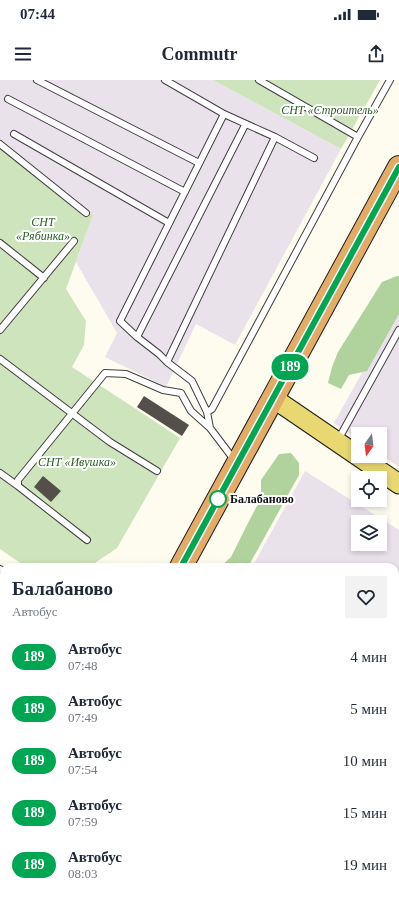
<!DOCTYPE html>
<html lang="ru">
<head>
<meta charset="utf-8">
<style>
	:root { --surface:#fff; --page:#f2f2f3; --text:#1f2937; --muted:#747a83 }
	body { margin:0; font-family:Georgia,serif; background:var(--page); color:var(--text); height:100vh; display:flex; flex-direction:column; font-size:15px; white-space:nowrap }
	* { box-sizing:border-box; margin:0 }
	p { font-size:13px; color:var(--muted) }
	.icon { flex:none; width:22px; height:22px; fill:none; stroke:currentColor; stroke-width:2; stroke-linecap:round; stroke-linejoin:round }
	.map { position:relative; flex:1; overflow:hidden }
	.drawer { position:absolute; left:0px; top:483px; width:399px; height:336px; display:flex; flex-direction:column; background:var(--surface); border-radius:12px 12px 0 0; box-shadow:0 2px 6px #0003 }
	.drawer>* { flex:none }
	.badge { padding:0 8px; border-radius:13px; font-size:14px; line-height:26px }
	.needle { width:26px; rotate:194deg }
	.buttons { position:absolute; left:351px; top:347px; display:grid; gap:8px }
	.buttons a { display:grid; place-items:center; width:36px; height:36px; border-radius:0px; background:var(--surface); box-shadow:0 2px 6px #0003; font-size:20px }
	.map>.badge { position:absolute; translate:-50% -50%; box-shadow:0 0 0 2px #fff }
	.round { display:grid; place-items:center; flex:none; width:42px; height:42px; border-radius:0px; background:var(--page) }
	.headline { display:flex; align-items:center; justify-content:space-between; height:68px; padding:0 12px }
	h1 { font-size:19px; font-weight:800; line-height:30px }
	ul { padding:0; list-style:none }
	li { display:flex; align-items:center; gap:12px; height:52px; padding:0 12px }
	li div { flex:1 }
	li b { display:block; font-size:15px }
	li em { font-style:normal }
	li .badge { min-width:44px; font-weight:700; text-align:center }
	.status { display:flex; justify-content:space-between; align-items:center; height:28px; padding:0 20px; background:var(--surface); direction:ltr }
	.status svg { height:11px; fill:currentColor }
	header { display:flex; justify-content:space-between; align-items:center; height:52px; padding:0 12px; background:var(--surface); font-size:18px; font-weight:800 }
	.map>svg:first-child { display:block }
</style>
</head>
<body>
<div class="status"><b>07:44</b><svg viewBox="0 0 49 12"><path d="M0 12V9h3v3zM5 12V6h3v6zM10 12V3h3v9zM15 12V0h3v12zM26 1h20v11H26zM47 4h2v5h-2z"/></svg></div>
<header><svg class="icon" aria-label="menu" viewBox="0 0 24 24"><path d="M4 6h16M4 12h16M4 18h16"/></svg>Commutr<svg class="icon" aria-label="share" viewBox="0 0 24 24"><path d="M12 15V3M7 8l5-5 5 5M5 13v7h14v-7"/></svg></header>
<div class="map">
<svg width="399" height="819" viewBox="0 0 399 819">
	<rect width="100%" height="100%" fill="#fdfcef"/>
	<!-- industrial -->
	<path fill="#eae2eb" fill-rule="evenodd" d="M0 0H213L341 69 235 265 196 244 166 307 105 277 117 253 76 182 93 135 0 59Z
		M399 226V387L380 374V354H358V359L334 343Z
		M305 391 399 450V819H56L58 815H395V487H252ZM358 442H380V464H358Z
		M0 566 4 568V733L0 740Z"/>
	<!-- green -->
	<path fill="#cde4bc" d="M213 0H380L341 69Z
		M0 59 93 135 66 209 86 241 84 265 72 287 180 358 117 468 95 483 92 487H26L0 469Z"/>
	<!-- forest -->
	<path fill="#b0d39d" d="M397 196H399V234L367 291 349 295 341 309 328 303 332 287 338 272 382 202Z
		M291 373 299 383V395L248 487H220L231 477 247 445 258 424 261 412V400L279 374Z"/>
	<!-- building -->
	<path fill="#544f4a" d="M144 316 189 345 182 356 137 327Z
		M43 396 61 411 51 422 34 407Z"/>
	<g fill="none" stroke-linecap="round" stroke-linejoin="round">
		<defs>
			<path id="lane" d="M37 0 199 83
				M165 0 224 34 275 57 314 78
				M259 0 358 57 390 0
				M8 19 185 112
				M14 54 169 143
				M0 64 86 133
				M0 163 44 198
				M0 250 74 161
				M137 257 120 241 224 34
				M0 279 110 362 157 391
				M167 282 275 57
				M207 332 212 329 358 57
				M338 360 399 250
				M235 381 210 348 207 332 192 301 167 282 159 274 137 257 245 45
				M0 393 18 406
				M87 460 18 406V400L105 293 126 294 163 310 181 313 191 331 210 348
				M0 489 4 491
				M0 626 4 627
				M247 819 249 815"/>
			<path id="primary" d="M273 318 358 376
				M358 376 399 404"/>
			<path id="highway" d="M181 487 399 87
				M0 817 4 810"/>
		</defs>
		<!-- lane casing -->
		<use href="#lane" stroke="#404040" stroke-width="8"/>
		<!-- primary casing -->
		<use href="#primary" stroke="#1e1e1e" stroke-width="21"/>
		<!-- highway casing -->
		<use href="#highway" stroke="#1e1e1e" stroke-width="24"/>
		<!-- lane -->
		<use href="#lane" stroke="#fff" stroke-width="6"/>
		<!-- primary -->
		<use href="#primary" stroke="#e9d772" stroke-width="19"/>
		<!-- highway -->
		<use href="#highway" stroke="#e4ab66" stroke-width="22"/>
		<!-- rail -->
		<path stroke="#ad3934" stroke-width="3" d="M322 815 327 819"/>
	</g>
	<g fill="none" stroke-linecap="round" stroke-linejoin="round">
		<defs>
			<path id="line" d="M181 487 399 87"/>
		</defs>
		<!-- line casing -->
		<use href="#line" stroke="#fff" stroke-width="9"/>
		<!-- line -->
		<use href="#line" stroke="#00a651" stroke-width="6"/>
	</g>
	<!-- markers -->
	<circle fill="#fff" stroke="#00a651" stroke-width="2" cx="218" cy="419" r="8"/>
	<g text-anchor="middle" stroke-width="4" stroke-linejoin="round" paint-order="stroke">
		<!-- park labels -->
		<g font-size="12" font-style="italic" fill="#2b5d24" stroke="#fff">
			<text x="330" y="34">СНТ «Строитель»</text>
			<text x="43" y="146">СНТ<tspan x="43" dy="14">«Рябинка»</tspan></text>
			<text x="77" y="386">СНТ «Ивушка»</text>
		</g>
		<!-- stop labels -->
		<g font-size="12" font-weight="bold" fill="#0d0d0d" stroke="#fff" text-anchor="start">
			<text x="230" y="423">Балабаново</text>
		</g>
	</g>
</svg>
<div class="buttons">
<a><svg class="needle" viewBox="-14 -14 28 28"><path d="M0-13l5 13h-10z" fill="#e53935"/><path d="M0 13l5-13h-10z" fill="#747a83"/></svg></a>
<a><svg class="icon" aria-label="locate" viewBox="0 0 24 24"><circle cx="12" cy="12" r="6"/><path d="M12 2v4M12 18v4M2 12h4M18 12h4"/></svg></a>
<a><svg class="icon" aria-label="layers" viewBox="0 0 24 24"><path d="M12 4l9 5-9 5-9-5zM3 14l9 5 9-5"/></svg></a>
</div>
<b class="badge" style="left:290px;top:287px;background:#00a651;color:#fff">189</b>
<section class="drawer">
<div class="headline"><div><h1>Балабаново</h1><p>Автобус</p></div><a class="round"><svg class="icon" aria-label="heart" viewBox="0 0 24 24"><path d="M12 20l-8-8c-3-5 5-10 8-4 3-6 11-1 8 4z"/></svg></a></div>
<ul>
<li><span class="badge" style="background:#00a651;color:#fff">189</span><div><b>Автобус</b><p>07:48</p></div><em>4 мин</em></li>
<li><span class="badge" style="background:#00a651;color:#fff">189</span><div><b>Автобус</b><p>07:49</p></div><em>5 мин</em></li>
<li><span class="badge" style="background:#00a651;color:#fff">189</span><div><b>Автобус</b><p>07:54</p></div><em>10 мин</em></li>
<li><span class="badge" style="background:#00a651;color:#fff">189</span><div><b>Автобус</b><p>07:59</p></div><em>15 мин</em></li>
<li><span class="badge" style="background:#00a651;color:#fff">189</span><div><b>Автобус</b><p>08:03</p></div><em>19 мин</em></li>
</ul>
</section>
</div>
</body>
</html>
